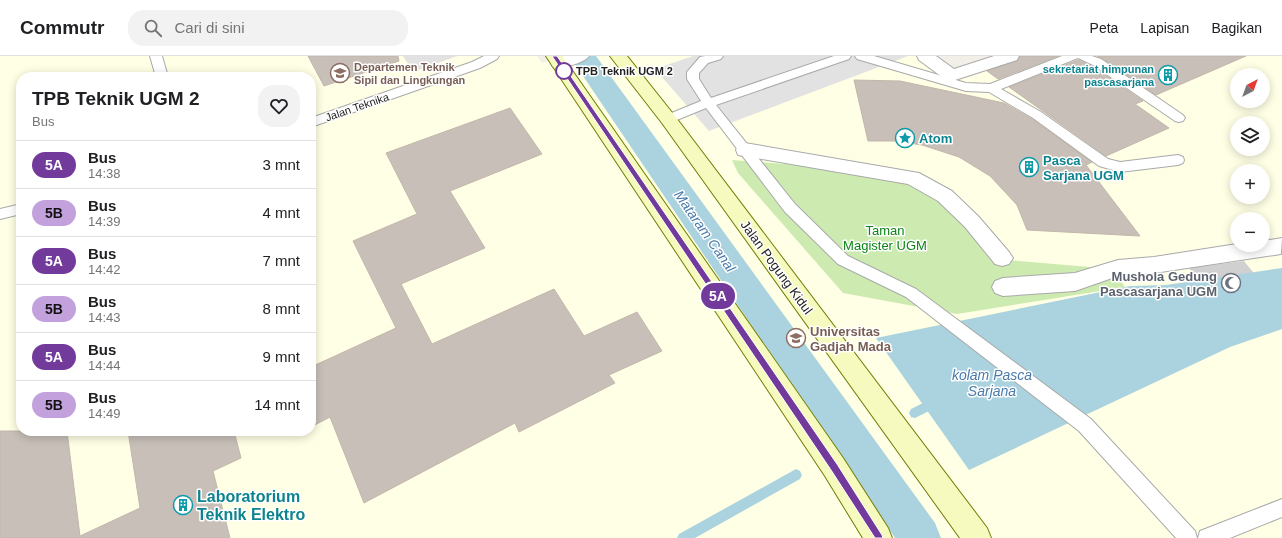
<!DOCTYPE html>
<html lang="id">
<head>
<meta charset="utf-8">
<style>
	:root { --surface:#fff; --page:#f2f2f2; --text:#202124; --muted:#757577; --line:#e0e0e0 }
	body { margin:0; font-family:Helvetica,sans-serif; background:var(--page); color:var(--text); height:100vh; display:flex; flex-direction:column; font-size:15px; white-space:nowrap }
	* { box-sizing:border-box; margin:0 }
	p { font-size:13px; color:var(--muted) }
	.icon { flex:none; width:22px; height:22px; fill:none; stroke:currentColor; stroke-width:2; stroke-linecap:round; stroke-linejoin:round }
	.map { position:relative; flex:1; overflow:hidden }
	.sheet { position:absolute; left:16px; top:16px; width:300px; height:364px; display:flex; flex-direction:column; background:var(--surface); border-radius:16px; box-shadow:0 2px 10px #0003 }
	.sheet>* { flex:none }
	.badge { padding:0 8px; border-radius:13px; font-size:14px; line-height:26px }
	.needle { width:26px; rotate:41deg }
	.controls { position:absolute; left:1230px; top:12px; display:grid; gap:8px }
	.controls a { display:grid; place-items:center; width:40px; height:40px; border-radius:50%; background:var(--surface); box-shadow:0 2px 10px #0003; font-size:20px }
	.map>.badge { position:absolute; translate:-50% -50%; box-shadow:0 0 0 2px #fff }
	.round { display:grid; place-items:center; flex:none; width:42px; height:42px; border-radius:16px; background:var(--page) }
	.summary { display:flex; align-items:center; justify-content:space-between; height:68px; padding:0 16px }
	h1 { font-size:19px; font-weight:700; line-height:30px }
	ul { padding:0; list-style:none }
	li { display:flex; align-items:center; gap:12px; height:48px; padding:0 16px; border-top:1px solid var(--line) }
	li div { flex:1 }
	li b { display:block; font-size:15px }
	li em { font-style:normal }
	li .badge { min-width:44px; font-weight:700; text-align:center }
	header { display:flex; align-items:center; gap:24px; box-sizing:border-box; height:56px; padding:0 20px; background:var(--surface); border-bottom:1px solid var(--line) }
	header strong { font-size:19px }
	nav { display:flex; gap:22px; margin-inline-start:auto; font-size:14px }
	.search { width:280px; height:36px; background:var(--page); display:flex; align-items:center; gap:10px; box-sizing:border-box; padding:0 14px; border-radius:16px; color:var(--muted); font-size:15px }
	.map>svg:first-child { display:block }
</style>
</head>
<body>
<header>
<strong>Commutr</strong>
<div class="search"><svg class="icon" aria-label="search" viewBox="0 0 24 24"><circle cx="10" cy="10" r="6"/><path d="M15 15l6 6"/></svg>Cari di sini</div>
<nav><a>Peta</a><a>Lapisan</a><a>Bagikan</a></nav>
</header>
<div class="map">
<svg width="1282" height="482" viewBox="0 0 1282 482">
	<rect width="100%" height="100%" fill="#f2efe9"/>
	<!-- education -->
	<path fill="#ffffe5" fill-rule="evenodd" d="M0 0H537L542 7 565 0H928L951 18 1004 0H1282V482H0ZM1237 19H1263V45H1237ZM21 21H311V375H21ZM1237 67H1263V93H1237ZM1237 115H1263V141H1237ZM1237 163H1263V189H1237Z"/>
	<!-- religious -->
	<path fill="#d0d0d0" d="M1244 205 1274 242 1217 249 1189 212Z"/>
	<!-- grass -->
	<path fill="#cdebb0" d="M732 104 836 112 907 123 940 140 997 203 1113 213 1125 231 957 258 843 237 738 117Z"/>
	<!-- parking -->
	<path fill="#e2e2e2" d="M403 0H457L413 16Z
		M693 0H908L709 75 655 13Z"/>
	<!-- water -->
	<path fill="#aad3df" d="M1282 212V273L1230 291 969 414 876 282 1130 230 1166 229Z"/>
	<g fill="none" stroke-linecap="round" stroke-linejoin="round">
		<!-- stream -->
		<path fill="#aad3df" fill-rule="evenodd" d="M937 340 941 341 943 345 941 349 915 362 911 361 909 357 911 353Z
			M796 413 800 415 802 419 800 423 695 482H677L679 478Z"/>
		<!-- canal -->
		<path fill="#aad3df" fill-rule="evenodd" d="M576 0H596L935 467 941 482H895L577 11 573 5Z"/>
	</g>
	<!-- building -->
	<path fill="#c7bfb8" stroke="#c4b6ab" d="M308 0H398L399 5 324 30Z
		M1020 0H1058L998 23 987 15 1017 5Z
		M1097 0H1246L1156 39 1102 2Z
		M1078 4 1092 10 1143 45 1135 48 1169 72 1106 100 1009 31Z
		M854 24 900 25 1004 47 1032 63 1092 106 1086 109 1140 180 1027 174 1017 149 990 120 959 101 922 89 895 85H868Z
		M510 52 542 98 450 135 485 192 401 228 432 288 554 233 584 280 637 256 662 295 609 319 615 327 519 376 515 367 364 447 330 361 311 371V311L396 272 353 185 417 158 386 97Z
		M0 375H67L80 480 140 452 128 375H234L241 402 213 415 230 482H0Z"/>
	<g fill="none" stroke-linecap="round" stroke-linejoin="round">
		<defs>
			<path id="lane" d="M150 0H162L168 21H156Z
				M484 0H499L497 3 480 12 311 71V62L472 6Z
				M705 0H723L721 3 708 7 699 17V23L711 42 834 0H851L849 3 716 49 795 148 848 200 916 233 1091 363 1195 475 1197 482H1176L1079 375 906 241 838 208 785 156 706 52 672 66 668 67 664 66 662 63 664 60 701 45 687 23V16L700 1Z
				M855 0H874L966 27 990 28 1062 0H1092L1101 3 1183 59 1185 62 1183 65 1179 66 1175 65 1093 9 1078 2 1001 33 1041 56 1108 103 1120 106 1178 99 1183 101 1184 104 1183 107 1178 109 1120 116 1099 110 1033 62 989 36 966 35 857 3Z
				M21 148V158L0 163V153Z
				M1282 443V461L1230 482H1198L1200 475Z"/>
			<path id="street" d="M563 0H589C585 7 561 13 553 11L551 7 553 3Z
				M917 0H936L954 13 994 0H1019L1017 4 952 25 946 24 919 4Z
				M745 87 919 117 952 135 979 161 1009 196 1013 202 1009 208 1002 210 995 208 965 171 938 145 908 128 738 99 736 94 738 89Z
				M1282 182 1281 198 1154 217 1118 220 1075 235 1003 240 995 237 992 231 995 225 1003 222 1075 217 1118 204 1154 201 1237 188 1263 189V185Z"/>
			<path id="secondary" d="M546 0H562L843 402 888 472 892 482H863L825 420Z
				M610 0H627L674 59 987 472 991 482H960L662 67Z"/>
		</defs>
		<!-- lane casing -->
		<use href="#lane" stroke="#a9a9a9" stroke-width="2"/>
		<!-- street casing -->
		<use href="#street" stroke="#a9a9a9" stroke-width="2"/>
		<!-- secondary casing -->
		<use href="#secondary" stroke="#707d05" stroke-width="2"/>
		<!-- lane -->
		<use href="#lane" fill="#fff" fill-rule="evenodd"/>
		<!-- street -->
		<use href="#street" fill="#fff" fill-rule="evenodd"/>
		<!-- secondary -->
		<use href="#secondary" fill="#f7fabf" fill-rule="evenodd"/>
	</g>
	<!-- line -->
	<path fill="#723a9b" stroke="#fff" d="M552 0H557L837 408 882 479 883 482H875L831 414Z"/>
	<!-- icons -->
	<defs>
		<symbol id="university-ring" viewBox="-11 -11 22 22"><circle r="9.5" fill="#fff" stroke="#8d6e63" stroke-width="1.5"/><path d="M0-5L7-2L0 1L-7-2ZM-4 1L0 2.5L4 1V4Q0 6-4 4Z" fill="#8d6e63"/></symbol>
		<symbol id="building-ring" viewBox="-11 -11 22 22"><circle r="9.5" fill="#fff" stroke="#0f9aa8" stroke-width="1.5"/><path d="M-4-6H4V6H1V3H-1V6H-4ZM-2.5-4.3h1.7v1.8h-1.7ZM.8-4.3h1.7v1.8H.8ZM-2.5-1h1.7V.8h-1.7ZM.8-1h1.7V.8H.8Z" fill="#0f9aa8"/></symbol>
		<symbol id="sight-ring" viewBox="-11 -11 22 22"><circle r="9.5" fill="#fff" stroke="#0f9aa8" stroke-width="1.5"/><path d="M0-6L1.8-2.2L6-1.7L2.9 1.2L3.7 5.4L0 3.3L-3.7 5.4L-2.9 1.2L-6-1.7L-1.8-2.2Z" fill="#0f9aa8"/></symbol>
		<symbol id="mosque-ring" viewBox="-11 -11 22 22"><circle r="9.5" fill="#fff" stroke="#6b7280" stroke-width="1.5"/><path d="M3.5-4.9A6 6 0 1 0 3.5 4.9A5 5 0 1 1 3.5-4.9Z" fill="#6b7280"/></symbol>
	</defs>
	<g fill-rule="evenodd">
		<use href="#university-ring" x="329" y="6" width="22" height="22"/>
		<use href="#building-ring" x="1157" y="8" width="22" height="22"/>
		<use href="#sight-ring" x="894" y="71" width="22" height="22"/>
		<use href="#building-ring" x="1018" y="100" width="22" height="22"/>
		<use href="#mosque-ring" x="1220" y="216" width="22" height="22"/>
		<use href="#university-ring" x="785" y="271" width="22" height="22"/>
		<use href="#building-ring" x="172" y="438" width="22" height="22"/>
	</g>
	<!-- markers -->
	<circle fill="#fff" stroke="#723a9b" stroke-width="2" cx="564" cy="15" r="8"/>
	<g text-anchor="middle" stroke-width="3" stroke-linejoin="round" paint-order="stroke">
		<!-- far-education labels -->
		<g font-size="11" font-weight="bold" fill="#785e54" stroke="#fff" text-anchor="start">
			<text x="354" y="15">Departemen Teknik<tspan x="354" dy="13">Sipil dan Lingkungan</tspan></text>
		</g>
		<!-- far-culture labels -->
		<g font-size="11" font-weight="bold" fill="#0d838f" stroke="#fff" text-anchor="end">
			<text x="1154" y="17">sekretariat himpunan<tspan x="1154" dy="13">pascasarjana</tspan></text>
		</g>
		<!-- far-stop labels -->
		<g font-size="11" font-weight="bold" fill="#222" stroke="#fff" text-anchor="start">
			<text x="576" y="19">TPB Teknik UGM 2</text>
		</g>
		<!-- far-street labels -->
		<g font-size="11" fill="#222" stroke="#fff">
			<text transform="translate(357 51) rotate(-19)" y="4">Jalan Teknika</text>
		</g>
		<!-- culture labels -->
		<g font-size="13" font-weight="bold" fill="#0d838f" stroke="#fff" text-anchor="start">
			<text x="919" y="87">Atom</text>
			<text x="1043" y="109">Pasca<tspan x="1043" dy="15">Sarjana UGM</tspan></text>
		</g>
		<!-- park labels -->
		<g font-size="13" fill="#0c8416" stroke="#fff">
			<text x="885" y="179">Taman<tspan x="885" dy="15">Magister UGM</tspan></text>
		</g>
		<!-- street labels -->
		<g font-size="13" fill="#222" stroke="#fff">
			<text transform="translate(777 211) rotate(54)" y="5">Jalan Pogung Kidul</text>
		</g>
		<!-- worship labels -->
		<g font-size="13" font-weight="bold" fill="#5b616d" stroke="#fff" text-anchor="end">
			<text x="1217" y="225">Mushola Gedung<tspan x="1217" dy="15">Pascasarjana UGM</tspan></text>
		</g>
		<!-- education labels -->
		<g font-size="13" font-weight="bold" fill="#785e54" stroke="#fff" text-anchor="start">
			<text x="810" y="280">Universitas<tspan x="810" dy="15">Gadjah Mada</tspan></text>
		</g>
		<!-- water labels -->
		<g font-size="14" font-style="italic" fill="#4a7aab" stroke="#fff">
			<text transform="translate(705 175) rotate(55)" y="5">Mataram Canal</text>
			<text x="992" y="324">kolam Pasca<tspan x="992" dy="16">Sarjana</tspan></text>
		</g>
		<!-- near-culture labels -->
		<g font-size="16" font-weight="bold" fill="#0d838f" stroke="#fff" text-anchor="start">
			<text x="197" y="446">Laboratorium<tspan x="197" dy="18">Teknik Elektro</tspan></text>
		</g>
	</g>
</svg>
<div class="controls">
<a><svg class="needle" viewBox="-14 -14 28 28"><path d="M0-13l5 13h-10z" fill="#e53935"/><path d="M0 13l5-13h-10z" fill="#757577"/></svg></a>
<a><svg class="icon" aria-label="layers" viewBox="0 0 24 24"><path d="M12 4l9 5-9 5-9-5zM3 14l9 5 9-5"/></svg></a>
<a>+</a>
<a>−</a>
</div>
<b class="badge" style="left:718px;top:240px;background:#723a9b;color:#fff">5A</b>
<section class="sheet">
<div class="summary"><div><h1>TPB Teknik UGM 2</h1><p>Bus</p></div><a class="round"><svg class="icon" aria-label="heart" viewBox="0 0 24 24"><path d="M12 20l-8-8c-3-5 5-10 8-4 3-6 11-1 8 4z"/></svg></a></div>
<ul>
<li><span class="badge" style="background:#723a9b;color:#fff">5A</span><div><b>Bus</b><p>14:38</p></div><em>3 mnt</em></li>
<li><span class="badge" style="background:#c3a1dd;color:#111">5B</span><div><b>Bus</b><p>14:39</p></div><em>4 mnt</em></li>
<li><span class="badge" style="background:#723a9b;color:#fff">5A</span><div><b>Bus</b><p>14:42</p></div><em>7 mnt</em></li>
<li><span class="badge" style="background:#c3a1dd;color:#111">5B</span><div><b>Bus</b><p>14:43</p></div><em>8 mnt</em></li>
<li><span class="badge" style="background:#723a9b;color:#fff">5A</span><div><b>Bus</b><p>14:44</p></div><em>9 mnt</em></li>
<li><span class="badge" style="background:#c3a1dd;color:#111">5B</span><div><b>Bus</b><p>14:49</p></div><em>14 mnt</em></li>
</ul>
</section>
</div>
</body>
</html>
